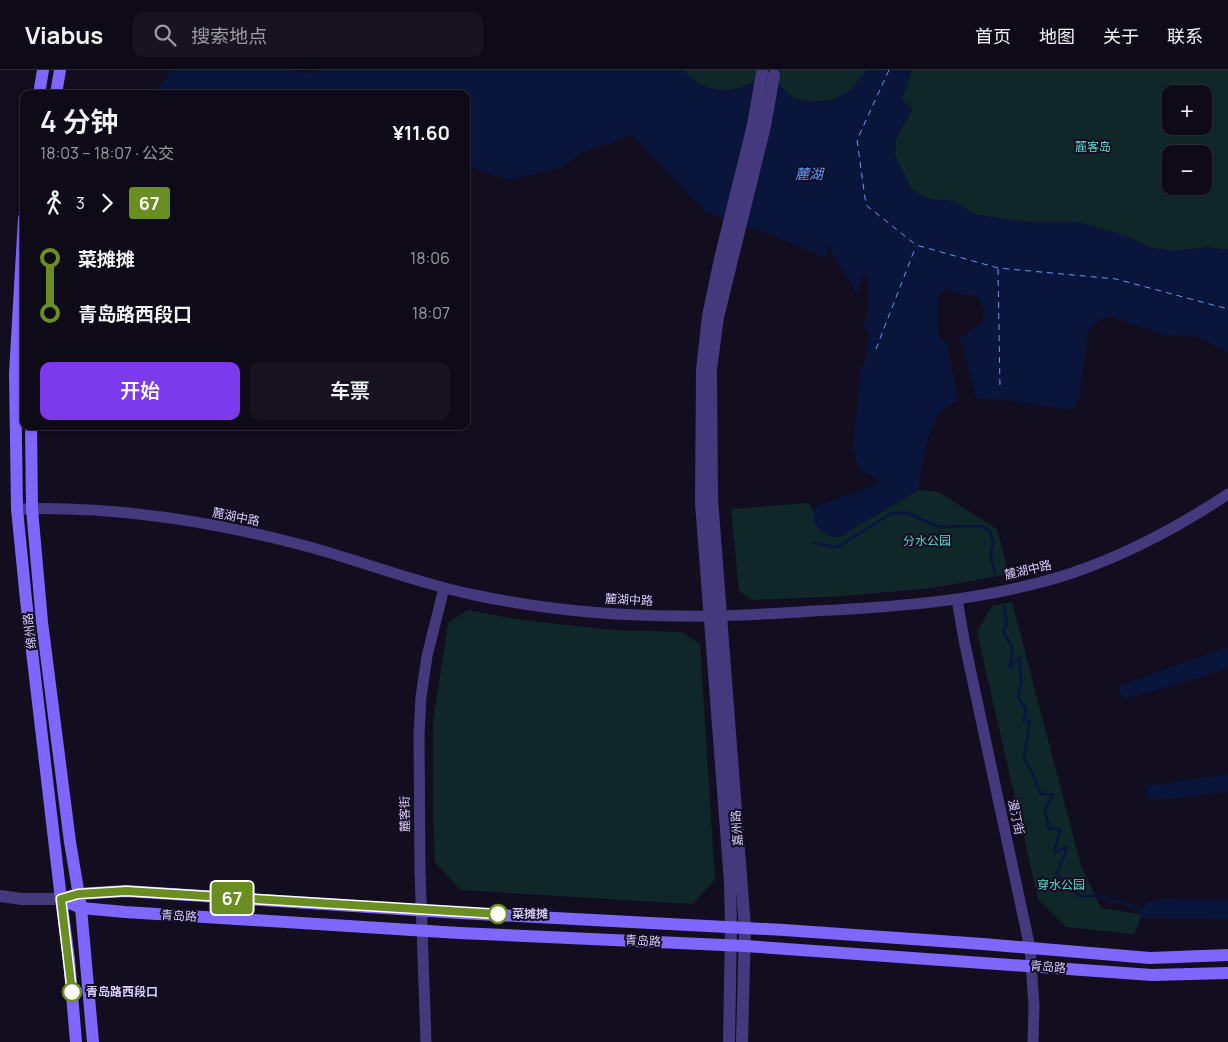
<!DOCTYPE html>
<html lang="zh">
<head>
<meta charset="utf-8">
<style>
	:root { --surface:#0e0a18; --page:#171321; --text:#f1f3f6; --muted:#9b9aa2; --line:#2e2b37; --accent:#7c3aed }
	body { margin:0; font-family:Manrope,"Noto Sans SC",sans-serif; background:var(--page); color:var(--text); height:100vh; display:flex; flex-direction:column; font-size:19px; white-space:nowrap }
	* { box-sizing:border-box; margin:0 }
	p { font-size:16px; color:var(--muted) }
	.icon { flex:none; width:28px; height:28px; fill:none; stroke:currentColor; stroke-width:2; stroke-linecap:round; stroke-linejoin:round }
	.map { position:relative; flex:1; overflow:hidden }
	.panel { position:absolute; left:20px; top:20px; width:450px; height:340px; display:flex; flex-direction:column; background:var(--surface); border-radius:10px; box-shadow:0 1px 4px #0004,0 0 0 1px var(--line) }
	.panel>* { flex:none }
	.badge { padding:0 10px; border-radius:4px; font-size:18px; line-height:32px }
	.fabs { position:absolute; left:1162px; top:15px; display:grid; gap:10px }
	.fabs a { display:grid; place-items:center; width:50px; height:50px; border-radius:10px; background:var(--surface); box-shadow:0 1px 4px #0004,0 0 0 1px var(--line); font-size:25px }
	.map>.badge { position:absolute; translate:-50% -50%; box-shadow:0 0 0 2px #fff }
	.legs { display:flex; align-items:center; gap:8px; height:55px; padding:0 20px; font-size:16px }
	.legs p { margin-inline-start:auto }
	.overview { display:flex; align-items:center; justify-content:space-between; height:85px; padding:0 20px }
	h1 { font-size:28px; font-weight:600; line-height:38px }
	.button { display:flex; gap:10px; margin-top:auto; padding:10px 20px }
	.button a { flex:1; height:58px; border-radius:10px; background:var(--accent); color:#fff; font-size:20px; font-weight:600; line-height:58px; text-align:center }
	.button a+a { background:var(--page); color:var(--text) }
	ul { padding:0 20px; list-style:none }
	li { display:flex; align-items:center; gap:18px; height:55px; font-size:19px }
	li i { display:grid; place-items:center; width:8px; height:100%; margin:0 6px; background:currentColor }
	li i::after { content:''; width:12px; height:12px; margin:-6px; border:4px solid; border-radius:50%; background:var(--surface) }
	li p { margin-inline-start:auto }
	li:first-child i { background:linear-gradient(#0000 50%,currentColor 0) }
	li:last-child i { background:linear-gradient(currentColor 50%,#0000 0) }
	header { display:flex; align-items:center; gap:30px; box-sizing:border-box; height:70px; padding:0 25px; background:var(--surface); border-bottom:1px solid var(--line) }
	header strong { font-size:24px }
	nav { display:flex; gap:28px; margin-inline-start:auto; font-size:18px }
	.search { width:350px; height:45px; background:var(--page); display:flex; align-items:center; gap:12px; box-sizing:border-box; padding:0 18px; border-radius:10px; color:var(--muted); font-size:19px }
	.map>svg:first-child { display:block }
</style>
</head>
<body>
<header>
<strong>Viabus</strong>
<div class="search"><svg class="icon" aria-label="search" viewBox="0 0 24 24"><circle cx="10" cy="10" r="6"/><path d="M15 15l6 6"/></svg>搜索地点</div>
<nav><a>首页</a><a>地图</a><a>关于</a><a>联系</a></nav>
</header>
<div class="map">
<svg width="1228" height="972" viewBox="0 0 1228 972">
	<rect width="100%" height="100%" fill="#130d20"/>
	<!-- green -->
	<path fill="#102729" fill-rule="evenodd" d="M683 0H866L865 3 850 21 833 30 810 32 793 28 769 5C759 9 749 14 740 18 718 25 697 16 683 0Z
		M912 0H1228V180L1208 177 1175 181 1151 178 1126 166 1077 152H1026L977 145 953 131 930 129 912 120 895 86 896 69 912 40 901 30ZM1171 24H1204V56H1171ZM1171 84H1204V116H1171Z
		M919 420 938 422 997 459 1009 504 932 518 844 526 752 530 739 521 731 439 808 433 825 459 839 467Z
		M1012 532 1081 796 1101 838 1140 844 1141 848 1134 864 1066 857 1038 829 977 562 992 536Z
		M468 540 520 550 614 560 681 562 700 574 715 810 692 834 460 820 435 792 433 745V653L448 553Z"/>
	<!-- water -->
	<path fill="#0a153c" d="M174 0H291L306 3 322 0H683C697 16 718 25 740 18 749 14 759 8 769 5L793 28 810 32 833 30 850 21 865 3 866 0H912L902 30 912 39 896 69 895 86 912 120 930 129 953 131 977 145 1026 152H1077L1126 166 1151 178 1175 181 1208 177 1228 180V283L1199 267 1164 265 1110 246 1098 251 1088 262 1078 335 1070 340 1012 331 976 328 960 267 982 253C985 242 983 236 977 226L965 225 948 219 942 222 938 227V264L941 269 947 271 958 331C953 334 946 336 942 341 925 359 923 396 919 420L839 467C829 469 813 458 813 447 813 443 816 439 818 436L878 414 879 412 878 409 859 400 853 377 861 298 865 294 869 263 864 257C868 238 872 221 864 202L857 225 827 174 826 188 769 164 706 142 632 65 583 82 561 98 508 110 466 95V24H157L160 15Z
		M1228 577V597L1202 607 1122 630 1119 616Z
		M1224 705H1228V722L1148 731 1145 716Z
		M1162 829 1228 830V849L1141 848 1140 844 1147 832Z"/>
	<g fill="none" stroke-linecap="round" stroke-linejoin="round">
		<!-- stream -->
		<path stroke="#0a153c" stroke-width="3" d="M815 473 834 477 839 476 892 443H907L940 457 971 456 983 457 989 460 993 470 991 488 995 503
			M1004 537 1007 553 1003 562 1013 578 1010 597 1020 587 1021 614 1018 627 1026 639 1024 651 1030 650 1024 689 1030 699 1041 724 1053 725 1045 740 1049 759 1057 758 1060 760 1054 783 1065 777 1066 781 1057 803 1064 813 1080 826H1100L1109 832 1120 831 1145 842"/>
		<!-- ferry -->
		<path stroke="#5d9bfc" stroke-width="1" stroke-dasharray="6 5" stroke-linecap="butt" d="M889 0 857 70 866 135 916 175 998 198 1116 209 1228 239
			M998 199 1000 319
			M876 279 916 176"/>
		<!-- minor -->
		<path stroke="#45397e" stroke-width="11" d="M17 439C113 436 210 451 302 475 359 490 413 512 470 524 539 539 611 546 682 546 725 547 769 544 813 541 899 537 990 530 1072 503 1128 484 1180 456 1228 424
			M957 529 964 570 1030 878 1034 936 1033 972
			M426 972 420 801 419 664 421 627 427 586 444 518"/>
		<!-- tertiary -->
		<path stroke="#45397e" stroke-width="12" d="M0 826 22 829H61
			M729 972 731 857 730 812 701 433 702 300 708 246 720 189 753 55 762 3
			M742 972 745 858 712 429 711 299 718 247 765 56 774 5"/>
		<!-- secondary -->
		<path stroke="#7f66fc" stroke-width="12" d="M39 24 43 0
			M56 24 60 0
			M24 148 15 303 17 439 26 530 61 829 69 889 76 972
			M31 356 32 439 42 552 70 772 81 838 93 972
			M61 829 81 838 125 842 459 863 745 876 1152 905 1228 903
			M61 829 78 824 126 821 460 843 784 860 983 874 1150 888 1228 885"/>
	</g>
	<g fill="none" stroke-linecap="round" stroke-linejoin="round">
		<defs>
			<path id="line-1" d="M72 922 61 829 78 824 126 821 498 844"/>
		</defs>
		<!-- line-1 casing -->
		<use href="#line-1" stroke="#fff" stroke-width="11"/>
		<!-- line-1 -->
		<use href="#line-1" stroke="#6b8e23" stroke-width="8"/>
	</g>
	<!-- markers -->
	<g fill="#fff" stroke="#6b8e23" stroke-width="2.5">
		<circle cx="498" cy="844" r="9"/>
		<circle cx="72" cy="922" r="9"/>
	</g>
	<g text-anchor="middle" stroke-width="4" stroke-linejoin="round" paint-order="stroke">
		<!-- park labels -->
		<g font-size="12" fill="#5bdcce" stroke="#130d20">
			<text x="1093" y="81">麓客岛</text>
			<text x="927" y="475">分水公园</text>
			<text x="1061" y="819">穿水公园</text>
		</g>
		<!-- street labels -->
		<g font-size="12" fill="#d9cdfe" stroke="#130d20">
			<text transform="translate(236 447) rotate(11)" y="4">麓湖中路</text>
			<text transform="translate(1028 500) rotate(-13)" y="4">麓湖中路</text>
			<text transform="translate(629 530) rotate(3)" y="4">麓湖中路</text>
			<text transform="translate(30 561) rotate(-97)" y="4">绵州路</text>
			<text transform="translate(405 744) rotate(-91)" y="4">麓客街</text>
			<text transform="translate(1016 747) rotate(78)" y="4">漫汀街</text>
			<text transform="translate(737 758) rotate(-94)" y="4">嘉州路</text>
			<text transform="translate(179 846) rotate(3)" y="4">青岛路</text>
			<text transform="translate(643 871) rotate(3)" y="4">青岛路</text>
			<text transform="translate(1048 897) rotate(4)" y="4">青岛路</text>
		</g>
		<!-- stop labels -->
		<g font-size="12" font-weight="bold" fill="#d9cdfe" stroke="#130d20" text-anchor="start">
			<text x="512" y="848">菜摊摊</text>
			<text x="86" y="926">青岛路西段口</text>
		</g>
		<!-- water labels -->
		<g font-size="14" font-style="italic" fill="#5d9bfc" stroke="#130d20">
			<text x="809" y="109">麓湖</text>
		</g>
	</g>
</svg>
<div class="fabs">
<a>+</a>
<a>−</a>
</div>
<b class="badge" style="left:232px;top:828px;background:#6b8e23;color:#fff">67</b>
<section class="panel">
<div class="overview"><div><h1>4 分钟</h1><p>18:03 – 18:07 · 公交</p></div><b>¥11.60</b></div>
<div class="legs"><svg class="icon" aria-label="walk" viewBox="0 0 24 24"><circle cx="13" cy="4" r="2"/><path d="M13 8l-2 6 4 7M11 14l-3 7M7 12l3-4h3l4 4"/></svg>3<svg class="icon" aria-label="forward" viewBox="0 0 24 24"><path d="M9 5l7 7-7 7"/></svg><b class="badge" style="background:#6b8e23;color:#fff">67</b></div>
<ul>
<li><i style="color:#6b8e23"></i><b>菜摊摊</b><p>18:06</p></li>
<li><i style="color:#6b8e23"></i><b>青岛路西段口</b><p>18:07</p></li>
</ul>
<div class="button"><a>开始</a><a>车票</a></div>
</section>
</div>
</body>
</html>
